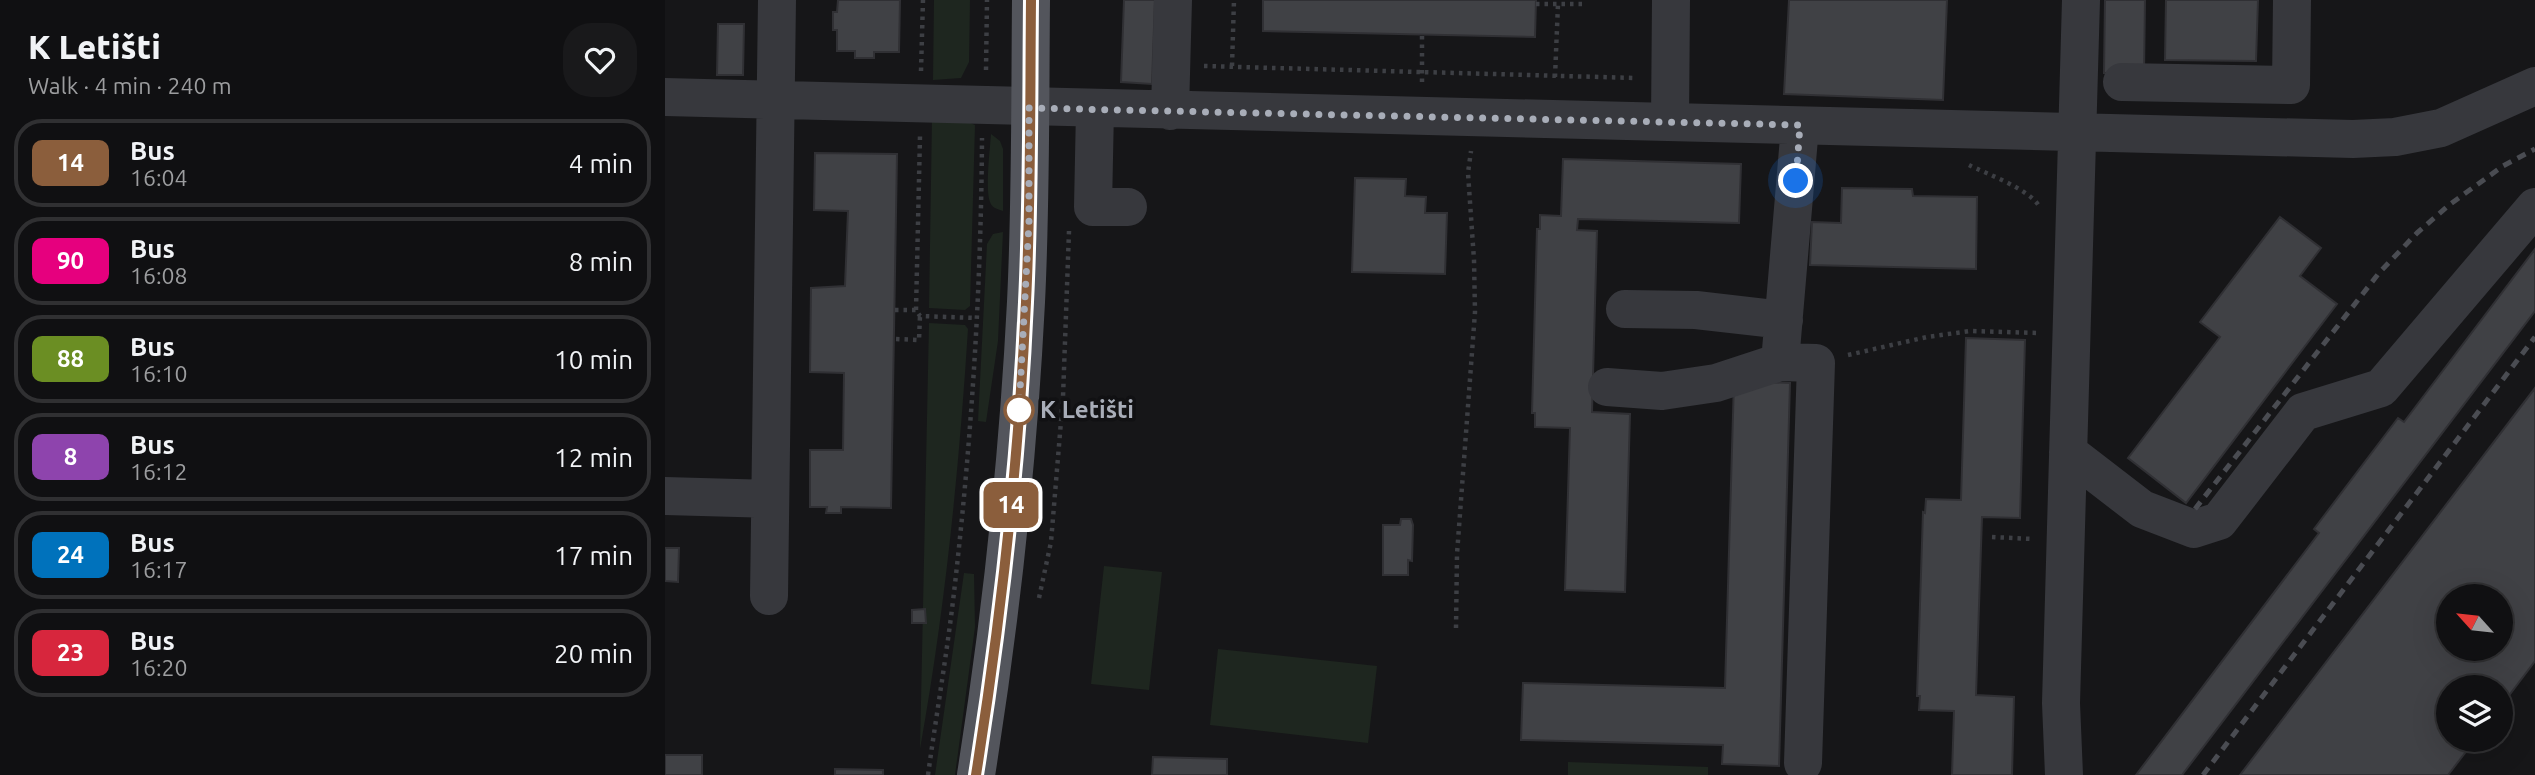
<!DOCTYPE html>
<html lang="en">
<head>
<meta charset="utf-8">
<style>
	:root { --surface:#101012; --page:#19191b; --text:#f1f3f6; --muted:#9c9d9f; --line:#303032 }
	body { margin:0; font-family:Ubuntu,sans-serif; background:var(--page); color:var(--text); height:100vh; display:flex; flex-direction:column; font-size:26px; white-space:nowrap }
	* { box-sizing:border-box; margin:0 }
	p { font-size:23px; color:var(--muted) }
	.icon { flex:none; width:38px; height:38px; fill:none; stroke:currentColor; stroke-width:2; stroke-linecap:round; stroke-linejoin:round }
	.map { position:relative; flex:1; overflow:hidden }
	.side { display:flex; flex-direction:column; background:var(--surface); width:665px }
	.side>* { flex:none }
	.badge { padding:0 14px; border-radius:10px; font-size:24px; line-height:46px }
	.needle { width:46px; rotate:297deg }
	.buttons { position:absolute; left:1771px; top:584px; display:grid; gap:14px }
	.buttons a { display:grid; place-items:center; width:77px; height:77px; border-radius:50%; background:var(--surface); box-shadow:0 7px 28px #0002,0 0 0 2px var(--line); font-size:35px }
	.you { position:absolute; width:35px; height:35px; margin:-18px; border:5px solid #fff; border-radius:50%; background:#1a73e8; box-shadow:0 0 0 10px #1a73e833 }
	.map>.badge { position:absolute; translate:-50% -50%; box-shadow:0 0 0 4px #fff }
	.round { display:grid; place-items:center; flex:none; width:74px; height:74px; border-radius:28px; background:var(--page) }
	.overview { display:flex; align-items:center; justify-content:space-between; height:119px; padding:0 28px }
	h1 { font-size:33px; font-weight:800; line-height:52px }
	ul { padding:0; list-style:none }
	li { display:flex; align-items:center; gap:21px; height:88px; margin:0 14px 10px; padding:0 14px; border:4px solid var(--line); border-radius:28px }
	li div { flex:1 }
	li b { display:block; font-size:26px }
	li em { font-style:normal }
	li .badge { min-width:77px; font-weight:700; text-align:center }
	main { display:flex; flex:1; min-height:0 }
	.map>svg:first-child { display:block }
</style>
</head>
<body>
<main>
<section class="side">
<div class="overview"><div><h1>K Letišti</h1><p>Walk · 4 min · 240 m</p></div><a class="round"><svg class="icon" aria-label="heart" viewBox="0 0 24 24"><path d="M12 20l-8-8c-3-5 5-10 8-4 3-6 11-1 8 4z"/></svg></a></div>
<ul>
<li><span class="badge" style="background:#8b5e3c;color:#fff">14</span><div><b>Bus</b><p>16:04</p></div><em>4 min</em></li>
<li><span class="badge" style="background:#e6007e;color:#fff">90</span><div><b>Bus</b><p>16:08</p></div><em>8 min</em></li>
<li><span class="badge" style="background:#6b8e23;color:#fff">88</span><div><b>Bus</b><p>16:10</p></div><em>10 min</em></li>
<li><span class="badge" style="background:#8e44ad;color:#fff">8</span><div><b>Bus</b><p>16:12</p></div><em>12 min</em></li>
<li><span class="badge" style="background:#0072bc;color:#fff">24</span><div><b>Bus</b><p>16:17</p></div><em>17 min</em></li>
<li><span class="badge" style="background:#d7263d;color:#fff">23</span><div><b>Bus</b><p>16:20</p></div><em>20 min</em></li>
</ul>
</section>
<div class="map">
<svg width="1870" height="775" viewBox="0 0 1870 775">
	<rect width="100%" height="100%" fill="#161618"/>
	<!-- green -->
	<path fill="#1e261f" d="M269 0H305L304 62 296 78 268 80Z
		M267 117 294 118 310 125 305 306 300 310 264 308Z
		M326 134 335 141 338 149V211C332 209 327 208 325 202 320 189 325 149 326 134Z
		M338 232 333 341 321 422 313 421 322 244 328 234Z
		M264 323 300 325 303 329C294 470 280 610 255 749Z
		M439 566 497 572 484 690 426 684Z
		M299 573 309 574 310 627 290 775H270Z
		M553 649 712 666 703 743 545 725Z
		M903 762 1043 767V775H903Z"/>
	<!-- building -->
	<path fill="#404145" stroke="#303034" stroke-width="2" fill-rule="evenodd" d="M173 0H235L234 52H209V58H190V51H172V30H168V12H172Z
		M459 0H490L487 84 456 82Z
		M598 0H871L870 37 598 31Z
		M1124 0H1282L1278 100 1119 94Z
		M1440 0H1480L1479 73H1439Z
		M1501 0H1593L1591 61 1500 60Z
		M53 24H79L78 75H52Z
		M150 153 232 154 226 508 176 507V513H161L162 507H145V450H178L179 373 145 372 146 288 180 286 183 211 149 210Z
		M898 159 1076 164 1074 223 913 219 912 230 932 231 927 412 965 414 960 592 900 590 905 428 870 427V413H867L872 229H875V215L896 216Z
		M690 178 741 179 740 196 761 197 760 213H782L780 274 687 272Z
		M1177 188 1247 189 1248 196 1312 197 1311 269 1145 265 1147 222 1176 223Z
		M1615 217 1656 248 1635 276 1672 304 1521 503 1463 458 1555 337 1535 322Z
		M1870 249V311L1517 775H1471L1654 533 1649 529 1733 418 1739 422Z
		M1301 338 1360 340 1355 518 1317 517 1311 695 1349 697 1347 775H1287L1289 711 1254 710 1255 696H1252L1258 512 1260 513 1261 499 1296 500Z
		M1069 381 1125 383 1114 766 1057 764 1058 745 856 740 858 683 1060 688Z
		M1870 388V661L1836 706V688H1783V740H1810L1783 775H1575ZM1783 597H1836V649H1783Z
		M736 519H746L748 525 747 561 743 560V575H718V525H735Z
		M0 548H14L13 582 0 581Z
		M260 609 261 623H247V610Z
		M0 755H37V775H0Z
		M488 757 562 759V775H487Z
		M170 769 218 770V775H170Z"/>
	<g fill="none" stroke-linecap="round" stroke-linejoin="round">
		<!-- path -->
		<path stroke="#3d3f44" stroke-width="4.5" stroke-dasharray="3.5 5" stroke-linecap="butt" d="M871 4H922
			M539 66 971 78
			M567 66 569 0
			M321 70 322 0
			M256 71 258 0
			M890 77 893 4
			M757 82V35
			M1304 165C1322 174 1364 189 1374 206
			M230 310H251L255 316 311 318
			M251 310 255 136
			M231 339 254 340 255 316
			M1183 355 1262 337 1305 331 1375 333
			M1327 537 1368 539
			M374 598 386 542 398 397 404 231
			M791 628 792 554 810 312 809 260 803 173 806 151
			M263 775C271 717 281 659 288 601 306 448 316 293 317 138"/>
		<!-- minor -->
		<path stroke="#37383d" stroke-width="38" d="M1457 82 1626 85 1627 0
			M0 97 1688 139 1730 137 1776 128 1870 86
			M430 109 428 207H463
			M505 111 508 0
			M1005 122 1006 0
			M1135 126 1115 362 1151 363 1138 763
			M960 309 1031 310 1119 320
			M942 387 997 391 1051 383 1115 362
			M1403 452 1477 509 1529 529 1554 521 1638 412 1716 388 1870 207
			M0 496 105 499
			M104 596 112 0
			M1399 775 1396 703 1416 0"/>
		<!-- major -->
		<path stroke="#53555c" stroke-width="38" d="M311 775C336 618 353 460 361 302 366 201 365 101 366 0"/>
		<!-- rail -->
		<path stroke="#4a4c52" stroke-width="5" stroke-dasharray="9 7" stroke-linecap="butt" d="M1530 509 1714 273 1752 233 1784 205 1838 166 1870 149
			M1538 775 1870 337"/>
	</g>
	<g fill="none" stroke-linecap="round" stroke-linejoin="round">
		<defs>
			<path id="line" d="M311 775C336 618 354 460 361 302 366 201 365 101 366 0"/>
		</defs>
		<!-- line casing -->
		<use href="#line" stroke="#fff" stroke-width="16"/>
		<!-- line -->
		<use href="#line" stroke="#8b5e3c" stroke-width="10"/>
		<!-- walk -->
		<path stroke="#a8adb8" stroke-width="7" stroke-dasharray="0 12.6" d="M354 410 364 222V108L1135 125 1131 181"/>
	</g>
	<!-- markers -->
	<circle fill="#fff" stroke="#8b5e3c" stroke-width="3.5" cx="354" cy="410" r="14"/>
	<g text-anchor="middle" stroke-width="7" stroke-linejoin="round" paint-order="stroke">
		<!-- stop labels -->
		<g font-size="24" font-weight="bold" fill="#a8adb8" stroke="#111113" text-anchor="start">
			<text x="375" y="418">K Letišti</text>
		</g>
	</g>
</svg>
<div class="buttons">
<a><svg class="needle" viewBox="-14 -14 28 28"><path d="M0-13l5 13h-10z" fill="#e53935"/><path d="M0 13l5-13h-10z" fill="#9c9d9f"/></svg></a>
<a><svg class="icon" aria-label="layers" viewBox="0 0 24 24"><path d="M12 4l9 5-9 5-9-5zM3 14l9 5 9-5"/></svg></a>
</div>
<div class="you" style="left:1131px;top:181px"></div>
<b class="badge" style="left:346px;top:505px;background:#8b5e3c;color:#fff">14</b>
</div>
</main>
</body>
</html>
